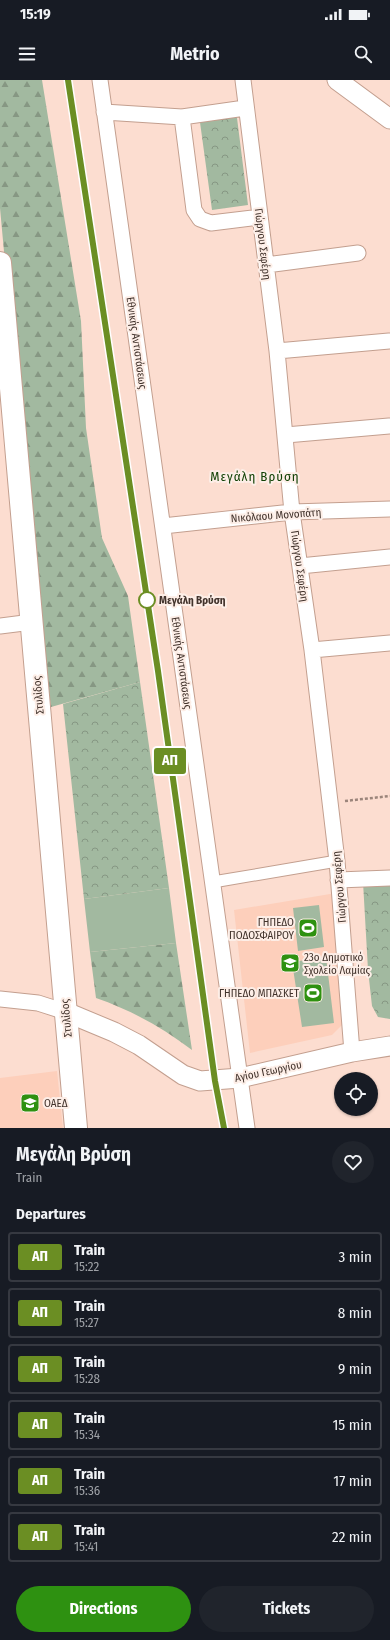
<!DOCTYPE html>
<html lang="en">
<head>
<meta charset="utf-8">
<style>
	:root { --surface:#171b24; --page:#20242c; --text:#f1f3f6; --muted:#9ea1a6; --line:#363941; --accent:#2e9111 }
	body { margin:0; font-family:"Fira Sans Condensed",sans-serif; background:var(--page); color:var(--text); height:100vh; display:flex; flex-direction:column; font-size:15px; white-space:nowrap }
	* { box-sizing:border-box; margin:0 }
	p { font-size:13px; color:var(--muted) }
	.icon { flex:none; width:22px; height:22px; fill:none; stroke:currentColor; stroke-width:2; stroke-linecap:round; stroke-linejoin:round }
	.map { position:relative; height:1048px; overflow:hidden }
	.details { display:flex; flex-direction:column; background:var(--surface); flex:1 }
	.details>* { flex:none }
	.badge { padding:0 8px; border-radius:3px; font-size:14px; line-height:26px }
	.fabs { position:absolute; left:334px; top:992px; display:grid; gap:8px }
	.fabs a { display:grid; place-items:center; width:44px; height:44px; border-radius:50%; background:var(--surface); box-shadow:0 1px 3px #0004; font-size:20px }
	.map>.badge { position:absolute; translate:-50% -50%; box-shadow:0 0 0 2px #fff }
	h2 { padding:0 16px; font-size:15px; line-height:36px }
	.round { display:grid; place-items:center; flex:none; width:42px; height:42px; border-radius:21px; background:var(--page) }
	.head { display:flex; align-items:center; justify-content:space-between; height:68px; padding:0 16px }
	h1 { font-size:19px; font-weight:700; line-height:30px }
	.action { display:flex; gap:8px; margin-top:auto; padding:8px 16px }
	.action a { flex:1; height:46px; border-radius:24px; background:var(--accent); color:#fff; font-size:16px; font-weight:700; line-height:46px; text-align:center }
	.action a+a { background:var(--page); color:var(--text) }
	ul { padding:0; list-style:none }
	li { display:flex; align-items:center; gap:12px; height:50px; margin:0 8px 6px; padding:0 8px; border:2px solid var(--line); border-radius:4px }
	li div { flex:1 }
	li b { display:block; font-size:15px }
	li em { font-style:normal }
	li .badge { min-width:44px; font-weight:700; text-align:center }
	.status { display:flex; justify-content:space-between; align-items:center; height:28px; padding:0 20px; background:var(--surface); direction:ltr }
	.status svg { height:11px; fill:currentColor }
	header { display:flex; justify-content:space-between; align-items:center; height:52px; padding:0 16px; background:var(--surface); font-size:18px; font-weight:700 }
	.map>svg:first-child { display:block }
</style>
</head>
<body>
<div class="status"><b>15:19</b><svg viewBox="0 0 49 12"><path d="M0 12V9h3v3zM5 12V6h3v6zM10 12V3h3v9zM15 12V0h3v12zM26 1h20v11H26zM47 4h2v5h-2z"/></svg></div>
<header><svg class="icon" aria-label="menu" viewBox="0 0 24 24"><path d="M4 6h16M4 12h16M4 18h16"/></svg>Metrio<svg class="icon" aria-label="search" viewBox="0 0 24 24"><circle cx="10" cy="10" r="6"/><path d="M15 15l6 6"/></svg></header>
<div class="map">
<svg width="390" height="1048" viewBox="0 0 390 1048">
	<defs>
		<pattern id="forest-firs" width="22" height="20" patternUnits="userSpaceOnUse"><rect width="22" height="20" fill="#a2b9a0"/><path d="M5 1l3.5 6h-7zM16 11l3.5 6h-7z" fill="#869783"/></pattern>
		<pattern id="park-crowns" width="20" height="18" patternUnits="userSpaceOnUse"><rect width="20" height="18" fill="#a2b9a0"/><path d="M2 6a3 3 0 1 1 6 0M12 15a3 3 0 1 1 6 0" fill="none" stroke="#869783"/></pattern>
	</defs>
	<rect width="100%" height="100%" fill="#fcddd0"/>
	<!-- built -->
	<path fill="#fdcfbb" d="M336 813 345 936 342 945 332 955 250 973 234 830Z
		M57 991 63 1048H0V998Z"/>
	<!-- grass -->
	<path fill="#a2b9a0" d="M169 808 176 863 90 872 84 819Z
		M319 825 324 867 298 871 293 828Z
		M326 877 334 943 302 947 292 882Z"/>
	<!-- forest -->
	<path fill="url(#forest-firs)" d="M0 0H42L81 241 86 348 102 458 128 516 140 602 51 627 35 509 0 128Z
		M176 863 192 970C163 948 131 930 96 918L90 872Z"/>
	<!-- park -->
	<path fill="url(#park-crowns)" d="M236 30 248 125 212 130 199 35Z
		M140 602 169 808 84 819 63 624Z
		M363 802 390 804V939L378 937 372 926 368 890Z"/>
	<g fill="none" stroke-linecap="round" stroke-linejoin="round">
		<defs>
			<path id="pedestrian" d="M213 802 337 781"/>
			<path id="minor" d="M100 0 247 1048
				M243 0 277 271 292 432 312 570 337 781 352 972
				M104 32 182 37 245 28
				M182 37 194 130 200 139 211 143 260 137
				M266 185 358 173
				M277 271 389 261
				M286 355 389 346
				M163 446 292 432 390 429
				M300 486 390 477
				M0 546 32 542
				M312 570 390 563
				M338 800 390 798
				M0 919 38 923 66 932"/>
			<path id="tertiary" d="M337 0 390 39
				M66 932 114 952 139 965 183 995 200 1001 240 998 352 972 390 966"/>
			<path id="secondary" d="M0 183 76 1048"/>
		</defs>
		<!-- pedestrian casing -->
		<use href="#pedestrian" stroke="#c39f8f" stroke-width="13"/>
		<!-- minor casing -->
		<use href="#minor" stroke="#c39f8f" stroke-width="17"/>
		<!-- tertiary casing -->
		<use href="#tertiary" stroke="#c39f8f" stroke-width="21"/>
		<!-- secondary casing -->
		<use href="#secondary" stroke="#c39f8f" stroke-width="24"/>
		<!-- path -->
		<path stroke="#9b857b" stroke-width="2.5" stroke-dasharray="3 2" stroke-linecap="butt" d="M345 721 390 716"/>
		<!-- pedestrian -->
		<use href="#pedestrian" stroke="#fff" stroke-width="11"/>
		<!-- minor -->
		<use href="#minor" stroke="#fff" stroke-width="15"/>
		<!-- tertiary -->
		<use href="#tertiary" stroke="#fff" stroke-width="19"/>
		<!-- secondary -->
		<use href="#secondary" stroke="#fff" stroke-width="22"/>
		<defs>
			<path id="rail" d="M68 0 157 591 215 1001 224 1048"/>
		</defs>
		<!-- rail casing -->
		<use href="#rail" stroke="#6a574f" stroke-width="4.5"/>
		<!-- rail -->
		<use href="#rail" stroke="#fdeee7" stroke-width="3" stroke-dasharray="9" stroke-linecap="butt"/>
	</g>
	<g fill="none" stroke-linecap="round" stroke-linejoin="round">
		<defs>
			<path id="line" d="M68 0 158 591 215 1001 224 1048"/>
		</defs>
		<!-- line casing -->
		<use href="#line" stroke="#fff" stroke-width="9"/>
		<!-- line -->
		<use href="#line" stroke="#6b8e23" stroke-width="6"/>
	</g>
	<!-- icons -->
	<defs>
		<symbol id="stadium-square" viewBox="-11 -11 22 22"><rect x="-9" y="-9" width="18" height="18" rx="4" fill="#2e9111" stroke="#fdeee7"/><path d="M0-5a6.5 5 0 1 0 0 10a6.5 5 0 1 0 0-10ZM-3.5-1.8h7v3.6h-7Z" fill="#fff"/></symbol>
		<symbol id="school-square" viewBox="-11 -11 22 22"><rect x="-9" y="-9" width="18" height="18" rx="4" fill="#2e9111" stroke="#fdeee7"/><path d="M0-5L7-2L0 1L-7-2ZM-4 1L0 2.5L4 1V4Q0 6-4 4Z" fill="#fff"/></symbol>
	</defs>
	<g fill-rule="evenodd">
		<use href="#stadium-square" x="297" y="837" width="22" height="22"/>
		<use href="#school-square" x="279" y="872" width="22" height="22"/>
		<use href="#stadium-square" x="302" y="902" width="22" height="22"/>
		<use href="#school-square" x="19" y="1012" width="22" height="22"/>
	</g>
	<!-- markers -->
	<circle fill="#fff" stroke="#6b8e23" stroke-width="2" cx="147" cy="520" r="8"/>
	<g text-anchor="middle" stroke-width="4" stroke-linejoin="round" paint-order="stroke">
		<!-- street labels -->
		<g font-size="11" fill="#42332c" stroke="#fdeee7">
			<text transform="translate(263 164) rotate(83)" y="4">Γιώργου Σεφέρη</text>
			<text transform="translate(137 263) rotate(82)" y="4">Εθνικής Αντιστάσεως</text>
			<text transform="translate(276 435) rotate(-4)" y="4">Νικόλαου Μονοπάτη</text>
			<text transform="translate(300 486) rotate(82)" y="4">Γιώργου Σεφέρη</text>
			<text transform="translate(182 583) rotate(82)" y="4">Εθνικής Αντιστάσεως</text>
			<text transform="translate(38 615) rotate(-95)" y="4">Στυλίδος</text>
			<text transform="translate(339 807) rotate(-95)" y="4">Γιώργου Σεφέρη</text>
			<text transform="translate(66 938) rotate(-95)" y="4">Στυλίδος</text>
			<text transform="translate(268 991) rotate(-12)" y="4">Αγίου Γεωργίου</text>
		</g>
		<!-- stop labels -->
		<g font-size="11" font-weight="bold" fill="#42332c" stroke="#fdeee7" text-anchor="start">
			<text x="159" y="524">Μεγάλη Βρύση</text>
		</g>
		<!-- poi labels -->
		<g font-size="11" fill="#42332c" stroke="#fdeee7" text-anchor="end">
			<text x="294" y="846">ΓΗΠΕΔΟ<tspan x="294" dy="13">ΠΟΔΟΣΦΑΙΡΟΥ</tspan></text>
			<text x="304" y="881" text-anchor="start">23ο Δημοτικό<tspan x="304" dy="13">Σχολείο Λαμίας</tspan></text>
			<text x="299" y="917">ΓΗΠΕΔΟ ΜΠΑΣΚΕΤ</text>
			<text x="44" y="1027" text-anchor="start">ΟΑΕΔ</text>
		</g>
		<!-- quarter labels -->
		<g font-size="13" letter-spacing="1" fill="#114105" stroke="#fdeee7">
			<text x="255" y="401">Μεγάλη Βρύση</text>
		</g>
	</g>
</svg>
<div class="fabs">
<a><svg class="icon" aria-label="locate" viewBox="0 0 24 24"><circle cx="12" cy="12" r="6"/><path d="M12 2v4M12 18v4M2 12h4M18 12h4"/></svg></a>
</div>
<b class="badge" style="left:170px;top:681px;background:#6b8e23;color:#fff">ΑΠ</b>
</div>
<section class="details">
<div class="head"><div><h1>Μεγάλη Βρύση</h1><p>Train</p></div><a class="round"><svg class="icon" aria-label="heart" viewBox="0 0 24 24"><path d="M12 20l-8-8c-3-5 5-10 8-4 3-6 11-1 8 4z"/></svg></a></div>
<h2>Departures</h2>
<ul>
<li><span class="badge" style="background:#6b8e23;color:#fff">ΑΠ</span><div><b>Train</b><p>15:22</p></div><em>3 min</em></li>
<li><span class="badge" style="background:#6b8e23;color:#fff">ΑΠ</span><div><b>Train</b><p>15:27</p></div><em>8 min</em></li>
<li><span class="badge" style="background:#6b8e23;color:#fff">ΑΠ</span><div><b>Train</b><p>15:28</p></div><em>9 min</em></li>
<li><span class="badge" style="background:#6b8e23;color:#fff">ΑΠ</span><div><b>Train</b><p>15:34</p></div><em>15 min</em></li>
<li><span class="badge" style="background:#6b8e23;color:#fff">ΑΠ</span><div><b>Train</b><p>15:36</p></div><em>17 min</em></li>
<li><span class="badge" style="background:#6b8e23;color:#fff">ΑΠ</span><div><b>Train</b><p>15:41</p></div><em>22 min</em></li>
</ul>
<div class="action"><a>Directions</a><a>Tickets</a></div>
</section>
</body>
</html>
